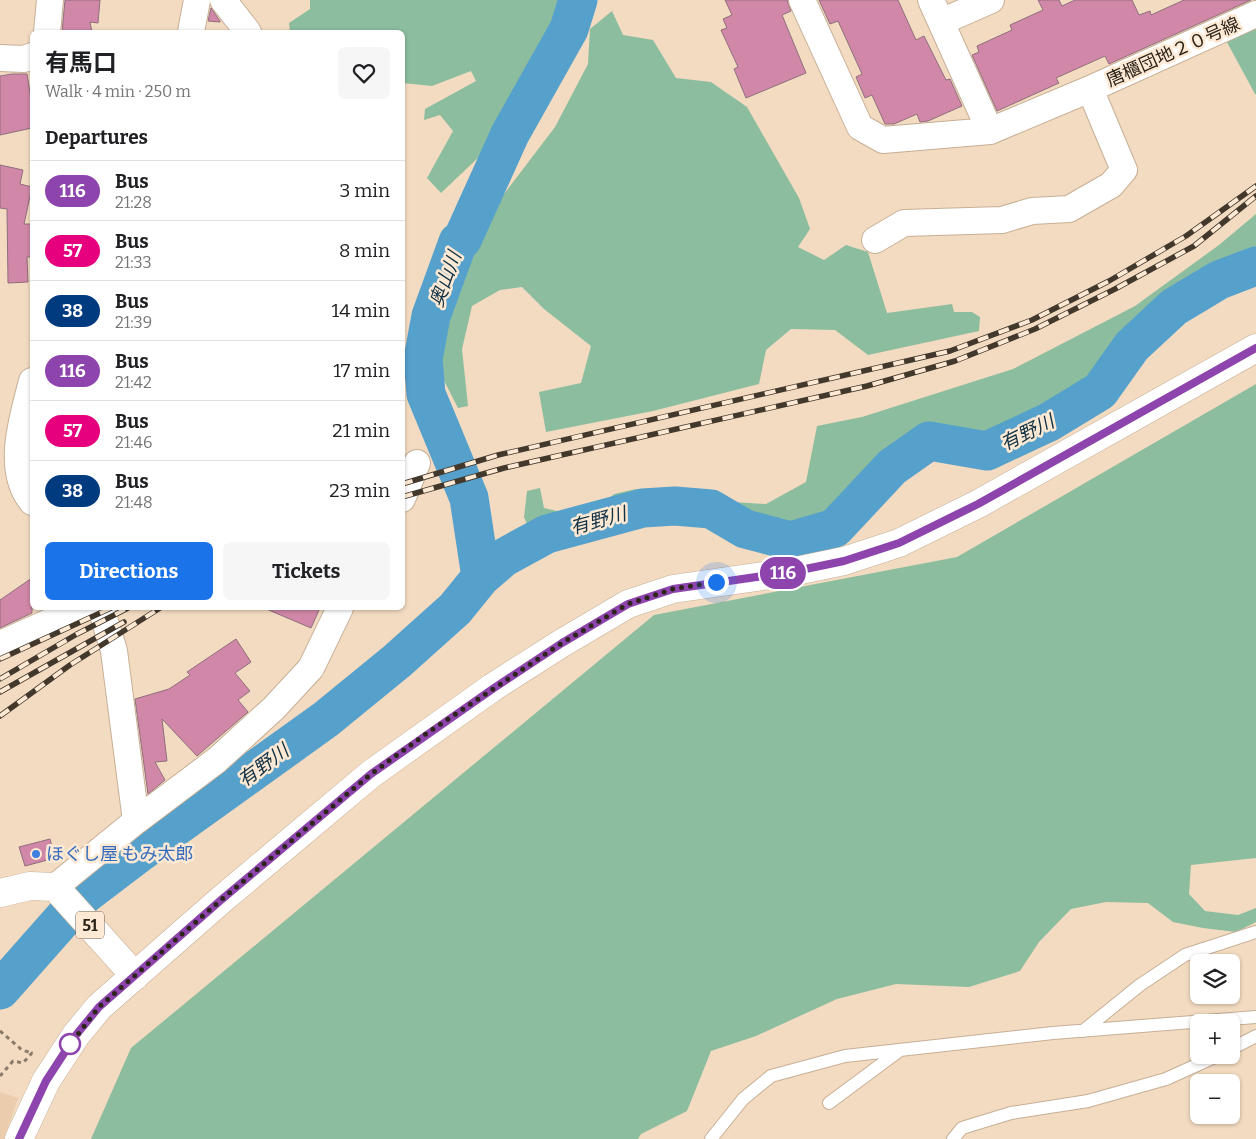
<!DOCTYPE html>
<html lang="en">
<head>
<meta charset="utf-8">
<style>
	:root { --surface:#fff; --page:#f6f6f6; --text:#202124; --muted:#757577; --line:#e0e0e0; --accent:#1a73e8 }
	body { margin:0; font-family:Bitter,"Noto Sans JP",serif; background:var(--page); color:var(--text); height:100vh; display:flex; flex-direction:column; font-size:19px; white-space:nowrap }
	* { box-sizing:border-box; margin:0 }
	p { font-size:16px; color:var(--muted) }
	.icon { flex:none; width:28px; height:28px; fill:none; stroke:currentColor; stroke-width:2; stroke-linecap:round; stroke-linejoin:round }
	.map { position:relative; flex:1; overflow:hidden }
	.drawer { position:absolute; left:30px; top:30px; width:375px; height:580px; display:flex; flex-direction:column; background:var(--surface); border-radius:8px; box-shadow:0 1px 4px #0004 }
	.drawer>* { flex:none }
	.badge { padding:0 10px; border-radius:16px; font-size:18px; line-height:32px }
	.tools { position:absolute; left:1190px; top:954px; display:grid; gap:10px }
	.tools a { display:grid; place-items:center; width:50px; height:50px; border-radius:8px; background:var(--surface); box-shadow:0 1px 4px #0004; font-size:25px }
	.you { position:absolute; width:25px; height:25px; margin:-12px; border:4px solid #fff; border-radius:50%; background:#1a73e8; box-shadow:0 0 0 8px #1a73e833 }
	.map>.badge { position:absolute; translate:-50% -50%; box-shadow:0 0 0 2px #fff }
	h2 { padding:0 15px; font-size:19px; line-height:45px }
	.round { display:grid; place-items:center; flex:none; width:52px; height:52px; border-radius:8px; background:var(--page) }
	.head { display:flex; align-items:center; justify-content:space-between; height:85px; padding:0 15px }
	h1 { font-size:24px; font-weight:700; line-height:38px }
	.primary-button { display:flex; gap:10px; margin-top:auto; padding:10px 15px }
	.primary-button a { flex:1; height:58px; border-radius:8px; background:var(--accent); color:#fff; font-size:20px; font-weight:700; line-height:58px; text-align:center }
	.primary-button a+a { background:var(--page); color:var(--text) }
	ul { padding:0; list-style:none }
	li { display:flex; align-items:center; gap:15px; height:60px; padding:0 15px; border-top:1px solid var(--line) }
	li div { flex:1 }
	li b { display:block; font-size:19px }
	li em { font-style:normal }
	li .badge { min-width:55px; font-weight:700; text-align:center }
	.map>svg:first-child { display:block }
</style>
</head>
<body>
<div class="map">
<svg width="1256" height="1139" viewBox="0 0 1256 1139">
	<rect width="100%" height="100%" fill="#f3dbc1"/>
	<!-- built -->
	<path fill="#ebcdad" d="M0 1092 18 1098 4 1139H0Z"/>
	<!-- green -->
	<path fill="#8cbd9f" d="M310 0H579L576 11 481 155 441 193 427 178 453 131 440 115 424 120 425 109 476 81 471 71 432 86 403 83 402 32H339L338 30 290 32 289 23 310 9Z
		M612 11 623 35 653 40 676 78 711 82 747 107 799 198 810 229 798 247 824 260 846 245 868 252 887 313 952 304 954 312H972L980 317 979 331 868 355 835 330 791 329 766 350 759 384 653 411 546 432 539 392 581 383 591 346 544 309 522 287 500 290 472 306 462 349 468 406 458 408 436 365 446 287 477 244 498 202 555 127 588 64 590 29Z
		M1256 19V94H1255L1222 33Z
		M1256 214V279L1220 288 1168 323 1135 355 1121 387 1105 406 1004 460 923 436 890 461 818 545 774 553 747 546 712 527 650 522 539 552 524 517 527 491 540 488 544 508 574 515 601 506 614 494 636 489 674 488 691 496 717 501 766 504 806 482 817 426 862 417 1013 369 1135 306 1219 245Z
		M1256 384V858L1191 865 1189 894 1205 911 1238 915 1256 908V922L1236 932 1203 928 1173 922 1148 903 1106 902 1071 909 1039 942 1020 971 969 987 896 984 837 999 756 1036 711 1051 687 1111 641 1134 638 1139H91L131 1048 654 615 957 557Z"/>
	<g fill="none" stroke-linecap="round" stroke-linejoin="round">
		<!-- river -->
		<path stroke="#56a0cc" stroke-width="39" d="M481 577 469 498 426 394 423 359 431 316 458 242 462 240 510 134 569 29 578 0
			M0 990 84 895 138 854 326 719 397 661 455 609 481 577 503 558 547 534 643 508 675 506 711 509 745 529 791 541 835 528 892 467 929 441 987 451 1049 422 1100 391 1132 346 1174 307 1219 280 1256 266"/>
	</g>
	<!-- building -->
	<path fill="#d187a8" stroke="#8e6f7c" d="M65 0H100L98 23 90 22 92 32H62Z
		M725 0H787L791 11 782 15 806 73 746 98 734 69 738 67 721 30 727 28 723 19 732 15Z
		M819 0H898L916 40 924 36 946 80 950 79 962 106 928 121 920 122 917 114 894 124H885L872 95 865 98 856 77 862 74 838 21 830 24Z
		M1038 0H1059L1062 6 1075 0H1132L1139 15 1150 11 1151 15 1184 0H1251L1109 64 1105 56 1056 78 1059 83 997 111 972 55 979 52 977 46 1012 30 1010 25 1043 10Z
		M211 8 220 21V22L208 21Z
		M12 74H27L32 104V128L0 135V76Z
		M0 165 23 170 20 184 32 187 24 224H32V257H27L28 282 8 283 7 209 0 208Z
		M32 578V613L0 628V600Z
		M264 608H320L311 628Z
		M236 639 251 662 235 673 250 691 238 700 248 712 197 756 162 719 167 761 155 762 165 780 148 794 135 699 169 689 190 675 187 672Z
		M50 839 55 858 25 866 19 847Z"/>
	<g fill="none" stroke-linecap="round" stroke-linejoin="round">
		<defs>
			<path id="lane" d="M1083 1031 1140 985 1185 955 1256 932
				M1231 1049 1256 1036
				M829 1103 899 1051
				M711 1139 743 1099 771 1076 845 1056 1053 1033 1256 1017
				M953 1139 962 1128 1011 1113 1088 1101 1166 1079 1219 1055"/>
			<path id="street" d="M223 0 248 32
				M802 0 860 127 883 140 990 131 1090 89 1256 14
				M931 0 990 131
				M941 22 991 0
				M47 32 50 0
				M191 32 197 0
				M0 58 24 59 32 56
				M875 240 904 223 1002 220 1032 211 1069 209 1111 185 1124 170 1090 89
				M32 381C23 417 5 469 32 502
				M402 499 417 463
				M0 644 81 608
				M136 821 217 760 274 708 311 668 340 608
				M55 887 136 821 114 651 101 608"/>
			<path id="primary" d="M0 893 30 886 55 887 135 976
				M19 1139 46 1081 76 1035 99 1007 221 900 371 774 493 687 562 643 628 604 673 589 791 572 844 561 899 543 978 504 1256 348"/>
		</defs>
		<!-- lane casing -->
		<use href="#lane" stroke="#c7af96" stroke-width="14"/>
		<!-- street casing -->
		<use href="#street" stroke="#c7af96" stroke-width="28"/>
		<!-- primary casing -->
		<use href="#primary" stroke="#c7af96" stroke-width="29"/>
		<!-- path -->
		<path stroke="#8a7a69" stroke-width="3" stroke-dasharray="4 4" stroke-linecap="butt" d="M0 1031 22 1050 32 1053
			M0 1076 13 1061 23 1063 32 1053 35 1055"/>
		<!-- lane -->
		<use href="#lane" stroke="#fff" stroke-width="12"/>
		<!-- street -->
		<use href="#street" stroke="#fff" stroke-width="26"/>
		<!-- primary -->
		<use href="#primary" stroke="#fff" stroke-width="28"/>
		<defs>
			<path id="rail" d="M402 484 498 455 950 351 1032 320 1109 281 1186 236 1256 186
				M402 497 504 468 867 386 955 361 1035 329 1115 289 1194 246 1256 196
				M0 659 111 608
				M0 679 77 634 128 608
				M0 692 124 622
				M0 716 70 665 160 608"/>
		</defs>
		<!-- rail casing -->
		<use href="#rail" stroke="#43382c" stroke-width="5.5"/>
		<!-- rail -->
		<use href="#rail" stroke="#fde9d4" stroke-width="4" stroke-dasharray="11" stroke-linecap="butt"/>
	</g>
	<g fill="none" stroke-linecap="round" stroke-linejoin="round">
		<defs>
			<path id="line" d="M19 1139 46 1081 76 1035 99 1007 221 900 371 774 494 688 562 643 628 604 673 589 791 572 844 561 899 543 978 504 1256 348"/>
		</defs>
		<!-- line casing -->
		<use href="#line" stroke="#fff" stroke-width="11"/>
		<!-- line -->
		<use href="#line" stroke="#8e44ad" stroke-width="8"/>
		<!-- walk -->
		<path stroke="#2d241a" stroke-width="5" stroke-dasharray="0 9" d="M70 1044 69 1046 99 1007 221 900 371 774 426 734 562 643 628 604 673 589 716 582"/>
	</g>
	<!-- markers -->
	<circle fill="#3f7fe0" stroke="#fde9d4" stroke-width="2" cx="36" cy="854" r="5"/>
	<circle fill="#fff" stroke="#8e44ad" stroke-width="2.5" cx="70" cy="1044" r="10"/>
	<g text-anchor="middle" stroke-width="5" stroke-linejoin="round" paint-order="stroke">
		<!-- shield labels -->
		<rect fill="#fde9d4" stroke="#6b5f52" stroke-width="1" x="76" y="911.5" width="28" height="27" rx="4"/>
		<g font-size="16" font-weight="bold" fill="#2d241a">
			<text x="90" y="931">51</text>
		</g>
		<!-- street labels -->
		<g font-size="18" fill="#2d241a" stroke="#fde9d4">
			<text transform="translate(1173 52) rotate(-24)" y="6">唐櫃団地２０号線</text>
		</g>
		<!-- shop labels -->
		<g font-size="18" fill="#366cbe" stroke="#fde9d4" text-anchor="start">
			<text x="46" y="860">ほぐし屋 もみ太郎</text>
		</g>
		<!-- water labels -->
		<g font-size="19" font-style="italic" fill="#113245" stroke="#fde9d4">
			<text transform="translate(445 279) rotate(-70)" y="7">奥山川</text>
			<text transform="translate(1027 432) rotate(-26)" y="7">有野川</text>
			<text transform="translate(598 520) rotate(-15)" y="7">有野川</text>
			<text transform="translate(263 765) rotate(-36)" y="7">有野川</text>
		</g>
	</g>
</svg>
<div class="tools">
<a><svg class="icon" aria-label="layers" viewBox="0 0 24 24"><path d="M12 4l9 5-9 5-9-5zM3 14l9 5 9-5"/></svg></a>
<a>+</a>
<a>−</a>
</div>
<div class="you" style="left:716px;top:582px"></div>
<b class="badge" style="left:783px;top:573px;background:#8e44ad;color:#fff">116</b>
<section class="drawer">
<div class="head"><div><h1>有馬口</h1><p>Walk · 4 min · 250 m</p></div><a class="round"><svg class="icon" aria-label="heart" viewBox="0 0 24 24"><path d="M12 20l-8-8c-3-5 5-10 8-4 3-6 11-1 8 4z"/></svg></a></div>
<h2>Departures</h2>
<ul>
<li><span class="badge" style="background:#8e44ad;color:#fff">116</span><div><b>Bus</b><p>21:28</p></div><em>3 min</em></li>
<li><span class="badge" style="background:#e6007e;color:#fff">57</span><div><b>Bus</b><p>21:33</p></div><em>8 min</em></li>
<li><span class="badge" style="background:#003b80;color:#fff">38</span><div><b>Bus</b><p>21:39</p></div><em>14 min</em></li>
<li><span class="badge" style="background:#8e44ad;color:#fff">116</span><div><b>Bus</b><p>21:42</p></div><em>17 min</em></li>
<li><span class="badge" style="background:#e6007e;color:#fff">57</span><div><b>Bus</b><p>21:46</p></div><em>21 min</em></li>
<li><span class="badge" style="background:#003b80;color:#fff">38</span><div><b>Bus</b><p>21:48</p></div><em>23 min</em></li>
</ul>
<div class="primary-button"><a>Directions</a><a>Tickets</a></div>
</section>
</div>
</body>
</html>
